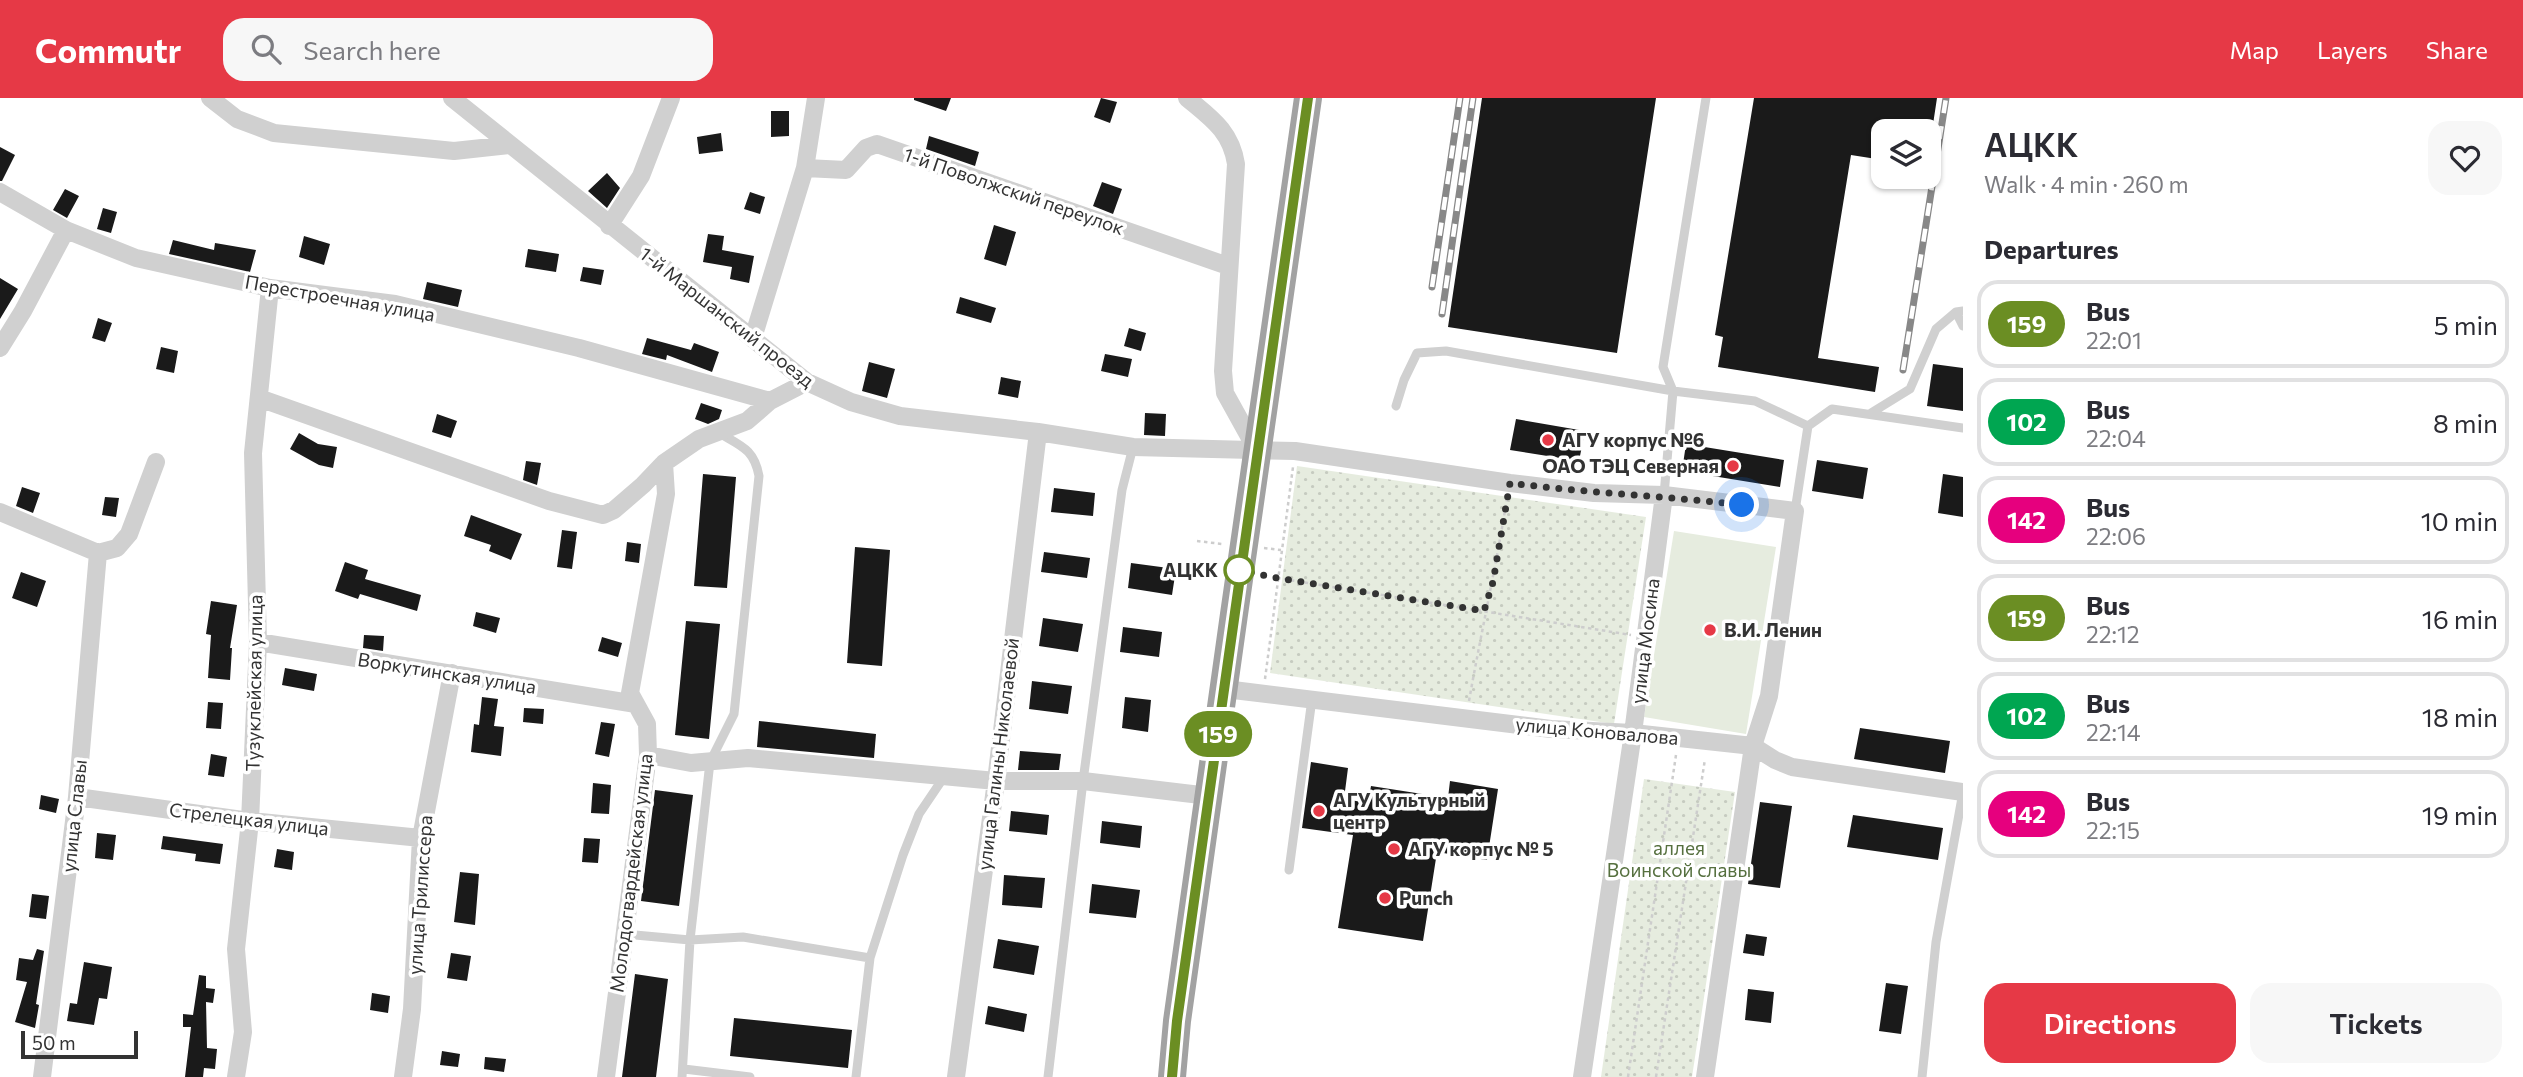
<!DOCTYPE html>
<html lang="en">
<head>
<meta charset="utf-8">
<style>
	:root { --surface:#fff; --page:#f7f7f7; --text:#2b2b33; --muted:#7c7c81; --line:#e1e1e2; --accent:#e63946 }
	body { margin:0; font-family:Commissioner,sans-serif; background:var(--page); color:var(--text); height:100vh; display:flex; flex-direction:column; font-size:26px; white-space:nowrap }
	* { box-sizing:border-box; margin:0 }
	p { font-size:23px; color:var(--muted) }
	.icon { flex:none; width:38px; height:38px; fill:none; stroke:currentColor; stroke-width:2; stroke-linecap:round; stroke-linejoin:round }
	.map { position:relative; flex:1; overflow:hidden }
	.drawer { display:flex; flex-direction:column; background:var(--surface); width:560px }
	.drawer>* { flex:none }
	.badge { padding:0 14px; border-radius:23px; font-size:24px; line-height:46px }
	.buttons { position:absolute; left:1871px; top:21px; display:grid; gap:14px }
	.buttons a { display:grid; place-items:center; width:70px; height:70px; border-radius:14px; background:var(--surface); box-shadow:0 2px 5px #0004; font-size:35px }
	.scale { position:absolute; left:21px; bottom:18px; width:117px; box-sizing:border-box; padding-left:7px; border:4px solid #333; border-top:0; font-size:19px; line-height:24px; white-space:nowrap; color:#333; -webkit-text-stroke:5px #fff; paint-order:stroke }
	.you { position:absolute; width:35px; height:35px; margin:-18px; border:5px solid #fff; border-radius:50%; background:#1a73e8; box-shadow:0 0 0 10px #1a73e833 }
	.map>.badge { position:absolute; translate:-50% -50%; box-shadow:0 0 0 4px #fff }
	h2 { padding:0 21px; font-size:26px; line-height:63px }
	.round { display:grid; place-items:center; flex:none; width:74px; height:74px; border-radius:21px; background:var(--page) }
	.overview { display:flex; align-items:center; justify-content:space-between; height:119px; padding:0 21px }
	h1 { font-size:33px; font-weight:600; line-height:52px }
	.primary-button { display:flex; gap:14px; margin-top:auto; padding:14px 21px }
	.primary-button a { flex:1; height:80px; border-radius:21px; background:var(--accent); color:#fff; font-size:28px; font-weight:600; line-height:80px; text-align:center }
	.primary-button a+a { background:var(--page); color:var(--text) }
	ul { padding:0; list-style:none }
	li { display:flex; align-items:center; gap:21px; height:88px; margin:0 14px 10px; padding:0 7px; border:4px solid var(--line); border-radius:21px }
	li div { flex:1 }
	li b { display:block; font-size:26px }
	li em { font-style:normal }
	li .badge { min-width:77px; font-weight:700; text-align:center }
	header { display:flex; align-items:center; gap:42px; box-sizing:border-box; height:98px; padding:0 35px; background:var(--accent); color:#fff }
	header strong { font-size:33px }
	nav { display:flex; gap:38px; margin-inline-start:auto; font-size:24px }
	.search { width:490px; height:63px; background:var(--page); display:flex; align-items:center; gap:18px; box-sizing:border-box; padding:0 24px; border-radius:21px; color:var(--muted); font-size:26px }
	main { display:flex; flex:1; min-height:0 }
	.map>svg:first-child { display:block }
</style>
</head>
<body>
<header>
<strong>Commutr</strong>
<div class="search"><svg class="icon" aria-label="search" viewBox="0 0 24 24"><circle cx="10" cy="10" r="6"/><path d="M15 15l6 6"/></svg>Search here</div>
<nav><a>Map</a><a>Layers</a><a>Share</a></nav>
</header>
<main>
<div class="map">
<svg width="1963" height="979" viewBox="0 0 1963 979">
	<defs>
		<pattern id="park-dots" width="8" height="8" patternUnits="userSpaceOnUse" patternTransform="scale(1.75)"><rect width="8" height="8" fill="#e6ecdf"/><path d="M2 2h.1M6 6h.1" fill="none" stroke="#c6cbc0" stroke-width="1.8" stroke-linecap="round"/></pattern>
	</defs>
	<rect width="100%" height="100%" fill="#fff"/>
	<!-- grass -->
	<path fill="#e6ecdf" d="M1674 433 1776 449 1746 636 1644 619Z"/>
	<!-- park -->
	<path fill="url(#park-dots)" d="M1297 368 1646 419 1614 626 1270 575Z
		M1644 681 1735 694 1692 979H1601Z"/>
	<!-- building -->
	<path fill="#1a1a1a" d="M914 0H951L946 13 914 2Z
		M1101 0 1117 4 1110 25 1094 19Z
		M1482 0H1656L1617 255 1448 229Z
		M1754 0H1937L1932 33H1883V62L1851 57 1818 260 1879 269 1875 294 1718 269 1723 239 1715 237Z
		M771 13H789V38L771 39Z
		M721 35 723 53 699 56 697 39Z
		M929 38 979 54 975 68 926 51Z
		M0 49 15 57 2 83H0Z
		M607 75 620 90 607 110 588 93Z
		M1102 84 1122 91 1113 116 1093 108Z
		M65 91 79 98 67 120 53 112Z
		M750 94 765 99 760 116 744 111Z
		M103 110 117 114 111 135 97 131Z
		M994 127 1016 134 1006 168 984 161Z
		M708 136 724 138 722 152 754 158 749 185 730 181 732 169 703 164Z
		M304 138 330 146 324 167 299 159Z
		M173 142 214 152 215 145 256 152 250 174 169 156Z
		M528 151 559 156 556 174 525 169Z
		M583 169 604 172 601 187 580 183Z
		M0 180 18 191 0 221Z
		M427 184 462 192 458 209 423 201Z
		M960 199 996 210 991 225 956 215Z
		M98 220 112 225 105 244 92 240Z
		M1129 230 1146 235 1141 253 1124 248Z
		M647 240 691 252 694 245 719 254 712 274 667 257 666 262 642 256Z
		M161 249 178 253 174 275 156 271Z
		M1105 256 1132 261 1128 279 1101 273Z
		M869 264 895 271 887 300 862 293Z
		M1933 266 1963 270V313L1927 308Z
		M1001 279 1021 283 1018 300 998 296Z
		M701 305 722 312 719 321 708 326 695 321Z
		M1145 315 1166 316 1165 338 1144 337Z
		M437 316 457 323 451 340 432 334Z
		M1516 321 1585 333 1579 363 1510 352Z
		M299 335 318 346 337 349 333 370 319 367 290 351Z
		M1686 346 1784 362 1780 389 1682 373Z
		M1817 362 1868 370 1863 401 1812 393Z
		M526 363 541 365 537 387 523 382Z
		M703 376 736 379 727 490 694 488Z
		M1943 376 1963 379V419L1938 415Z
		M22 389 40 395 33 415 16 408Z
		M1054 390 1095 395 1093 418 1051 414Z
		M105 399 119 400 116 419 102 417Z
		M471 417 522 436 511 462 489 453 491 447 464 438Z
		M562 432 577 434 572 471 557 469Z
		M627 444 641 446 639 465 625 463Z
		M855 449 890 452 882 568 847 565Z
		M1044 454 1090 460 1087 480 1041 474Z
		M345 464 368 472 365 481 421 497 417 513 360 496 358 501 335 493Z
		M1131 465 1176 471 1172 497 1128 490Z
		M21 474 46 483 37 509 12 500Z
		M211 503 237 507 230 550H232L230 582 208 580 211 537 206 536Z
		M476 514 500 520 496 535 473 528Z
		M1043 520 1083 526 1078 554 1039 548Z
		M686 523 720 526 709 641 675 637Z
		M1123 529 1162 534 1159 559 1120 554Z
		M364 537 384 538 383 553 363 550Z
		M602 539 622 545 618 559 598 553Z
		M285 570 317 576 314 593 282 587Z
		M1032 583 1072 588 1068 616 1029 611Z
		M482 599 498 601 494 628 504 629 501 658 471 654 474 626 479 627Z
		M1125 599 1151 602 1148 634 1122 630Z
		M208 604 223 605 221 631 206 630Z
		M524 610 544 611 543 626 523 624Z
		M759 623 876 636 874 660 757 649Z
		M601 624 615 626 609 659 595 656Z
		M1860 630 1950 643 1945 675 1854 661Z
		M1020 653 1061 656 1059 672H1018Z
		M211 656 227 659 224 679 208 677Z
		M1311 664 1348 670 1344 701 1368 705 1371 688 1448 700 1450 683 1498 691 1487 762 1437 754 1423 843 1338 830 1353 737 1302 730Z
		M593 685 611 687 609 716 591 715Z
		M655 692 693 697 679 808 641 803Z
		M41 697 59 701 56 715 39 711Z
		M1760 704 1792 708 1780 790 1748 786Z
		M1011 713 1049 717 1047 737 1009 733Z
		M1853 717 1943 730 1938 762 1847 749Z
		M1102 723 1142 728 1140 750 1100 745Z
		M97 735 116 737 113 762 95 760Z
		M163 738 223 746 220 766 195 763 196 756 161 751Z
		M584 740 600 741 598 765 582 764Z
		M277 751 294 754 292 772 274 769Z
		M460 774 479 776 475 827 454 824Z
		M1004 777 1045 780 1042 810 1002 807Z
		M1092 786 1140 792 1136 820 1089 815Z
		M32 796 49 798 46 821 29 819Z
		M1746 836 1767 839 1764 858 1743 855Z
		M998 841 1039 848 1034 877 993 870Z
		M37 851 44 853 36 906 39 907 35 930 15 924 27 884 16 882 19 860 33 862Z
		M451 855 471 858 467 883 447 880Z
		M84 864 112 869 107 901 99 900 94 927 67 923 70 905 77 906Z
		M635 876 668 881 656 979H622Z
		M199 877 206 878V890L215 891 213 905 206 904 207 950 217 951 215 971 204 970 203 979H185L191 929H183V916L193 917Z
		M1886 885 1908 888 1901 936 1879 933Z
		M1748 891 1774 894 1771 925 1745 922Z
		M372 895 390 898 388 915 370 912Z
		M988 908 1027 916 1024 934 985 926Z
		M734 920 852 932 848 970 730 958Z
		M442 953 460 956 458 969 440 967Z
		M485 959 506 961 504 974 484 971Z"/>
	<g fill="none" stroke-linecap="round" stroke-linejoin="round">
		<!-- path -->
		<path stroke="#cdcdcd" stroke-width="2.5" stroke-dasharray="3.5 3.5" stroke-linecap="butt" d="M1197 443 1222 446
			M1264 450 1281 452
			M1277 480 1631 537
			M1265 581 1293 369
			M1469 603C1481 535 1496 469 1507 400
			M1628 979 1676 657
			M1656 979 1705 661"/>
		<!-- service -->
		<path stroke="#d0d0d0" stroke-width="9" d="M1963 213 1956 214 1963 228
			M1396 308 1404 282 1417 255 1446 253 1673 293 1755 303 1808 328 1832 311 1963 330
			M1871 315 1910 291 1936 231 1956 214
			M1664 397 1673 293 1663 269 1706 0
			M1795 413 1808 328
			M1289 772 1312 601
			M624 836 690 842 743 839 870 860
			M684 971 750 979
			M682 979 690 842 710 664 734 616 759 378C754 351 741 348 719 335
			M856 979 870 860 903 757 919 716 944 679
			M1048 979 1083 683 1122 392 1133 349
			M1922 979 1936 844 1963 694"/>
		<!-- minor -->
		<path stroke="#d0d0d0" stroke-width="18" d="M210 0 237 21 274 35 454 53 510 47
			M452 0 807 284 851 304 900 318 1038 334 1133 349 1295 353 1510 385 1594 395 1664 397 1795 413 1769 598 1753 648 1705 979
			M1187 0C1211 20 1231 33 1236 66L1223 273 1225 295 1256 351
			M805 70 846 72 866 50 877 46 1228 168
			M0 94 66 132 136 160 270 190 395 206 579 250 770 303
			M609 128 641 78 671 0
			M753 240 805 70 816 0
			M0 250 23 213 66 132
			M259 300 549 403 603 417 614 412 643 387 664 365
			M0 414 98 455
			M98 455 117 450 129 436 156 364
			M258 544 636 606
			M1225 591 1551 631 1633 635 1753 648 1775 662 1792 669 1963 694
			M648 657 691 665 748 660 996 683H1083L1209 698
			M77 699 250 723 421 740
			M42 979 77 699 98 455
			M236 979 243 934 236 851 250 723 258 544 253 355 270 190
			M403 979 412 911 421 740 452 575
			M606 979 648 657 647 626 630 595 666 396 664 365 699 341 747 323 770 303 807 284
			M956 979 996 683 1038 334
			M1582 979 1633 635 1664 397"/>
		<!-- trunk -->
		<path stroke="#a2a2a2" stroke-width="28" d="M1172 979 1177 923C1220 615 1263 308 1308 0"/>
		<defs>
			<path id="rail" d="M1432 189 1460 0
				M1442 216 1473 0
				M1903 272 1946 0"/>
		</defs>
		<!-- rail casing -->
		<use href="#rail" stroke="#888" stroke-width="7"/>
		<!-- rail -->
		<use href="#rail" stroke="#fff" stroke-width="4.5" stroke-dasharray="13" stroke-linecap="butt"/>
	</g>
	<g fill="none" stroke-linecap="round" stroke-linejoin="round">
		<defs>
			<path id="line" d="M1172 979 1177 923C1220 616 1262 308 1308 0"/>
		</defs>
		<!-- line casing -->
		<use href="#line" stroke="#fff" stroke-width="16"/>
		<!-- line -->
		<use href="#line" stroke="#6b8e23" stroke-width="10"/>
		<!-- walk -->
		<path stroke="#333" stroke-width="7" stroke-dasharray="0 12.6" d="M1239 472 1277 480 1484 513 1493 484 1510 385C1587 395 1665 398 1742 407"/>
	</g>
	<!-- markers -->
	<g fill="#e63946" stroke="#fff" stroke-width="2.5">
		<circle cx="1548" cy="342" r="7"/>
		<circle cx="1733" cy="368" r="7"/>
		<circle cx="1710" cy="532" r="7"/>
		<circle cx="1319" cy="713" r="7"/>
		<circle cx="1394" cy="751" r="7"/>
		<circle cx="1385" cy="800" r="7"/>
	</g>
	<circle fill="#fff" stroke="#6b8e23" stroke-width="3.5" cx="1239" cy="472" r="14"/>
	<g text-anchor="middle" stroke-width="7" stroke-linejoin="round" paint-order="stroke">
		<!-- street labels -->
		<g font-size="19" fill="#333" stroke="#fff">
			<text transform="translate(1014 93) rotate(19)" y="7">1-й Поволжский переулок</text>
			<text transform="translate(340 200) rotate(10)" y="7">Перестроечная улица</text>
			<text transform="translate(727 219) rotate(38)" y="7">1-й Маршанский проезд</text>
			<text transform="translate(1645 543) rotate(-83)" y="7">улица Мосина</text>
			<text transform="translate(447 575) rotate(9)" y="7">Воркутинская улица</text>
			<text transform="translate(254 585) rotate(-89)" y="7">Тузуклейская улица</text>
			<text transform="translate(1597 633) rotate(5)" y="7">улица Коновалова</text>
			<text transform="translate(998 656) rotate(-83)" y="7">улица Галины Николаевой</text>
			<text transform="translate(74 718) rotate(-84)" y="7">улица Славы</text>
			<text transform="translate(249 721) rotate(7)" y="7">Стрелецкая улица</text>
			<text transform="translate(631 775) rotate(-83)" y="7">Молодогвардейская улица</text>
			<text transform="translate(420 797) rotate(-86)" y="7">улица Трилиссера</text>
		</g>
		<!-- poi labels -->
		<g font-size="19" font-weight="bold" fill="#333" stroke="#fff" text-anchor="start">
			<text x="1562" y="349">АГУ корпус №6</text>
			<text x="1719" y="375" text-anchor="end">ОАО ТЭЦ Северная</text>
			<text x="1724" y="539">В.И. Ленин</text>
			<text x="1333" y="709">АГУ Культурный<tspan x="1333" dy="22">центр</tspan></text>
			<text x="1408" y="758">АГУ корпус № 5</text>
			<text x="1399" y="807">Punch</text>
		</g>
		<!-- stop labels -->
		<g font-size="19" font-weight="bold" fill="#333" stroke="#fff" text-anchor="end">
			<text x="1218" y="479">АЦКК</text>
		</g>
		<!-- park labels -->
		<g font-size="19" fill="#56703f" stroke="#fff">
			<text x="1679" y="757">аллея<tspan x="1679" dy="22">Воинской славы</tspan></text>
		</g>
	</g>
</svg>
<div class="buttons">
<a><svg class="icon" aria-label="layers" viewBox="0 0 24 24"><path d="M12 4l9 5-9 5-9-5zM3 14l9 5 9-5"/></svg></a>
</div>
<div class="scale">50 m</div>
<div class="you" style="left:1742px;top:407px"></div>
<b class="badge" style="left:1218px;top:636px;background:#6b8e23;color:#fff">159</b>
</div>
<section class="drawer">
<div class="overview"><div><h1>АЦКК</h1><p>Walk · 4 min · 260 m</p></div><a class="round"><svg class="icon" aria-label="heart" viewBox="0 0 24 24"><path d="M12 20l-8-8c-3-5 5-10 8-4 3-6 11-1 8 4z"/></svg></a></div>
<h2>Departures</h2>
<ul>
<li><span class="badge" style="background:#6b8e23;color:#fff">159</span><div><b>Bus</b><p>22:01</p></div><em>5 min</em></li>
<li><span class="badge" style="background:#00a651;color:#fff">102</span><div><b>Bus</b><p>22:04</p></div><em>8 min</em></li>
<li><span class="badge" style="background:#e6007e;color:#fff">142</span><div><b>Bus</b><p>22:06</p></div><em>10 min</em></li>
<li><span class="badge" style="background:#6b8e23;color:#fff">159</span><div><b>Bus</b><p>22:12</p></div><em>16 min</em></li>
<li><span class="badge" style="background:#00a651;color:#fff">102</span><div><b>Bus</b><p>22:14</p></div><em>18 min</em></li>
<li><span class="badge" style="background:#e6007e;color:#fff">142</span><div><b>Bus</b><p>22:15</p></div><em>19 min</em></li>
</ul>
<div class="primary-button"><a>Directions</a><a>Tickets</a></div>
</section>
</main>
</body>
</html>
